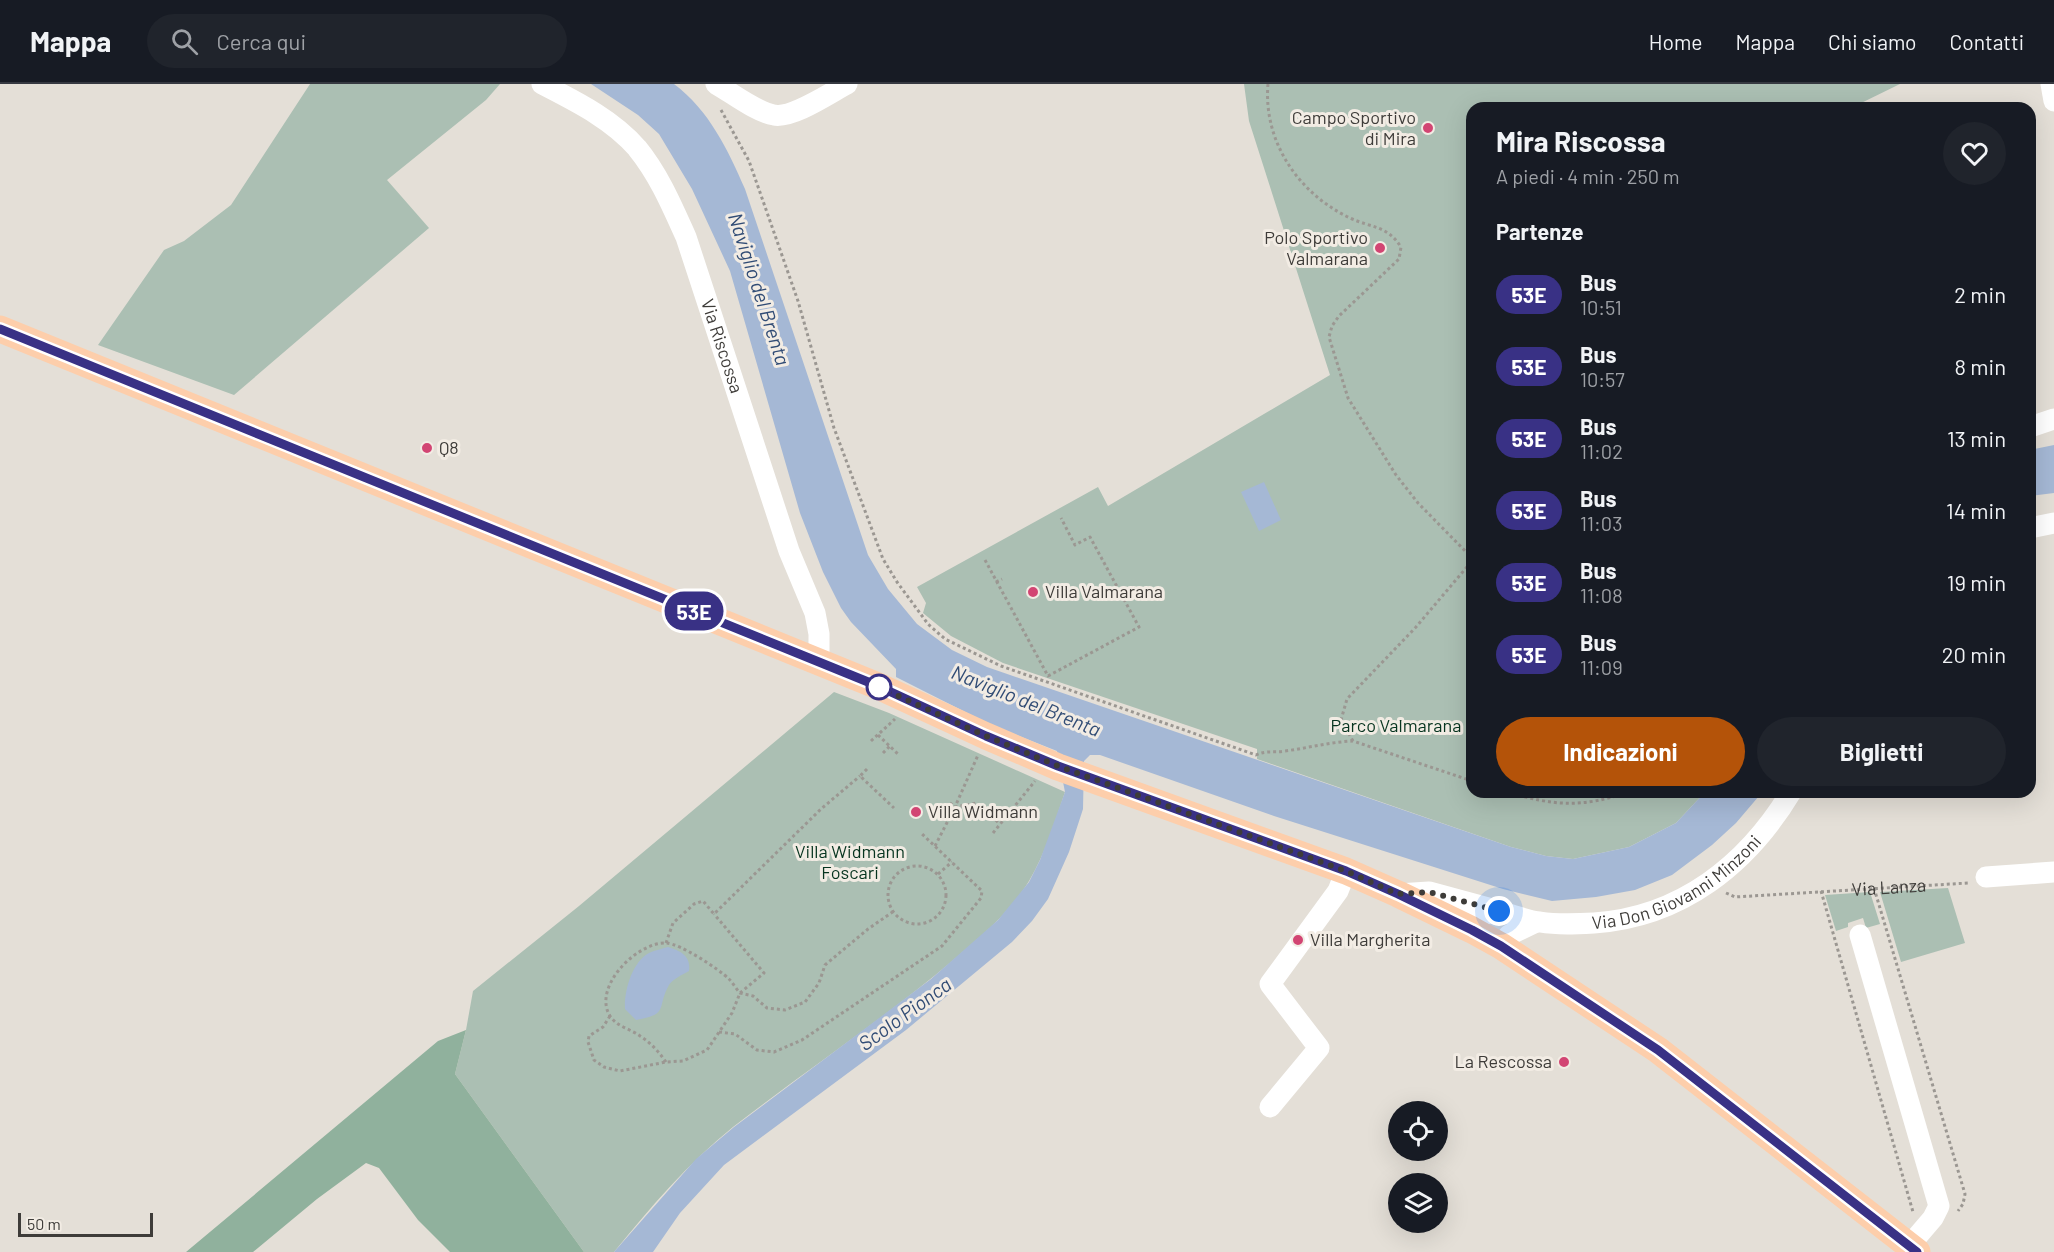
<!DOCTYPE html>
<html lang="it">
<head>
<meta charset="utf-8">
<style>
	:root { --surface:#171b24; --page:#20242c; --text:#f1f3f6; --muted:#9ea1a6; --line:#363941; --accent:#b45309 }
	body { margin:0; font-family:Barlow,sans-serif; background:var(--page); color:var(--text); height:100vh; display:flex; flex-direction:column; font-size:22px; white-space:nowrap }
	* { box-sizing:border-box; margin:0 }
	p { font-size:20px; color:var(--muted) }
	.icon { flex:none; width:33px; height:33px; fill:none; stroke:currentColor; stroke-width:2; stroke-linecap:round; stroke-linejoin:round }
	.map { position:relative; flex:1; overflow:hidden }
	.details { position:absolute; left:1466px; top:18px; width:570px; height:696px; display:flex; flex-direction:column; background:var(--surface); border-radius:18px; box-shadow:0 6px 24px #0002 }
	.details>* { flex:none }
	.badge { padding:0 12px; border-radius:20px; font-size:21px; line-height:39px }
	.controls { position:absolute; left:1388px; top:1017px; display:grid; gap:12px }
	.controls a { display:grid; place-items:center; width:60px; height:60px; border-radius:50%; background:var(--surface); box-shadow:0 6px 24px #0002; font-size:30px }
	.scale { position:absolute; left:18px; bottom:15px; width:135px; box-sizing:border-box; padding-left:6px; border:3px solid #3e3c39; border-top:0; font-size:16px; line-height:21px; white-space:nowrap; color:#3e3c39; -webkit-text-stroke:4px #f2ece4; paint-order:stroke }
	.you { position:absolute; width:30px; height:30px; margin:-15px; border:4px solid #fff; border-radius:50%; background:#1a73e8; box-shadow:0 0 0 9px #1a73e833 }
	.map>.badge { position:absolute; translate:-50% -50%; box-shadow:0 0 0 3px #fff }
	h2 { padding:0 30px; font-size:22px; line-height:54px }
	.round { display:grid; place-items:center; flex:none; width:63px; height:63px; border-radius:32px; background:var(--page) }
	.headline { display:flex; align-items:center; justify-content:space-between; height:102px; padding:0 30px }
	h1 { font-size:28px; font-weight:700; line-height:45px }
	.button { display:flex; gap:12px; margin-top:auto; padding:12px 30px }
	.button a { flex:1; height:69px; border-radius:36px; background:var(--accent); color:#fff; font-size:24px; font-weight:700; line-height:69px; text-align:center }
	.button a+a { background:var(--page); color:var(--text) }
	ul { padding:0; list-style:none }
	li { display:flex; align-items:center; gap:18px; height:72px; padding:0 30px }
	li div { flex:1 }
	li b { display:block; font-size:22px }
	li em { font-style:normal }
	li .badge { min-width:66px; font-weight:700; text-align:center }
	header { display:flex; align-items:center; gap:36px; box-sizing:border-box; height:84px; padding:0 30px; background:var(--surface); border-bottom:2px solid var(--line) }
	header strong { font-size:28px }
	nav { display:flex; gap:33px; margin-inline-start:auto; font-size:21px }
	.search { width:420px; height:54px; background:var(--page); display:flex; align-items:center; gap:15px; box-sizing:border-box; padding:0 21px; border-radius:33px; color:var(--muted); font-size:22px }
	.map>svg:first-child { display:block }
</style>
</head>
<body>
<header>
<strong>Mappa</strong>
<div class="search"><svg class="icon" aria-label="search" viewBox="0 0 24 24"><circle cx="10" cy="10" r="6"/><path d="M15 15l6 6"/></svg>Cerca qui</div>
<nav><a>Home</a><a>Mappa</a><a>Chi siamo</a><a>Contatti</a></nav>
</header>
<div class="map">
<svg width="2054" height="1168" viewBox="0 0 2054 1168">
	<rect width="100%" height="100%" fill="#e4dfd7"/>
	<!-- green -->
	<path fill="#abbfb3" d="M310 0H500L486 16 387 96 429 144 234 311 98 261 164 166 184 157 231 121Z
		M1244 0H1900L1851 24H1472V708H1705L1676 739 1629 763 1573 775 1546 772 1511 763 1257 675V665L1003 579 951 552 923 529 926 519 917 503 1098 403 1108 422 1330 291 1249 37Z
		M834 608 889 629 1065 708C1055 738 1045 770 1029 797 1010 829 979 854 951 878 881 937 805 987 733 1043 688 1079 650 1124 614 1168H584L455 990 466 946 473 907 579 822Z
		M1948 804 1965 859 1901 878 1880 808Z
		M1870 808 1880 840 1866 844 1863 834 1848 839V843L1836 847 1825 811Z"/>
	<!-- forest -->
	<path fill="#90b19d" d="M466 946 455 990 584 1168H450L418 1136 379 1084 366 1079 317 1115 253 1168H186L438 957Z"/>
	<!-- water -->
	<path fill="#a5b8d5" d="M591 0H674C709 26 728 66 745 105L868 471 888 505 917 540 952 566 987 583 1511 763 1546 772 1573 775 1629 763 1676 739 1705 708H1761L1759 712 1736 739 1712 761 1672 791 1635 806 1596 813 1552 817 1503 805 1274 732 1100 671H1090L1084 677 1083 725 1069 768 1048 815 1032 837 1012 858 906 946 724 1081 680 1129 653 1168H614L696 1075 734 1043 931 895 998 836 1029 798 1040 776 1065 708 1057 667 991 641 896 593V585L851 538 841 524 823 488 800 429 730 187 692 105 659 50 638 31Z
		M2054 361V409L2030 412V366Z
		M1264 398 1281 436 1259 447 1241 408Z
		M668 863C681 867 691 872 689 887 682 891 673 895 669 901 656 924 670 930 636 936L625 925C624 907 632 878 649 869 655 866 662 865 668 863Z"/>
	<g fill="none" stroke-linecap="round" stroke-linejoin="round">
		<!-- path -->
		<g stroke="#9b9792" stroke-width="3" stroke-dasharray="3 3" stroke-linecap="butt">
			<path d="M1268 0C1263 58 1299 110 1350 134 1371 144 1387 141 1401 163L1399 175 1339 232 1332 242 1329 253 1348 314 1396 391 1418 419 1472 474"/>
			<path d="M721 26 749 77 798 217 834 344 883 475 897 498 928 540 945 555 1001 582 1256 671C1267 666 1274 669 1285 667 1308 664 1330 658 1353 657L1472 697"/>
			<path d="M985 476 1048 592 1139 543 1090 453 1075 461 1061 434"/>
			<path d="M996 498 1002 495"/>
			<path d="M878 651 899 671"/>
			<path d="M871 657 895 635"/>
			<path d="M1353 657 1341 636 1347 615 1416 543 1472 477"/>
			<path d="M883 669 890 662"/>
			<path d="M867 685 860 692 894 724"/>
			<path d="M1507 708C1555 722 1581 724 1629 708"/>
			<path d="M950 719 955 723 977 719 1000 740"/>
			<path d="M993 749 1035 697"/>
			<path d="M935 762 955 723 978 671"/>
			<circle cx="917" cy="811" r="29"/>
			<path d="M938 790 952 778"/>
			<path d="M1874 804 1965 1110 1963 1120 1958 1127"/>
			<path d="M1821 807 1913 1128"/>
			<path id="s1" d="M1726 809 1735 813 1968 799"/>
			<path d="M666 859 673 839 694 820 703 817 714 830 821 725 860 692"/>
			<path d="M610 932 603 943 589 952 588 958 594 976 604 983 620 987 666 978 683 977 707 966 732 929 740 909 764 889 714 830"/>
			<path d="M719 948 735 950 757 966 774 968 802 956 942 862 981 814 982 807 921 749"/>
			<path d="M666 978C659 968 651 959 640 952 631 945 617 943 610 932 592 903 637 858 666 859 679 859 719 885 729 895 733 899 736 905 740 909L753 912 767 924 785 926 805 918 819 899 825 881 868 845 894 827"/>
		</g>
		<!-- minor -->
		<g stroke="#fff" stroke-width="21">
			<path id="s2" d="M542 0C575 17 612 35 637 64 659 91 672 122 686 153L789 467 815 529 819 550V567L817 577"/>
			<path d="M716 0C732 9 756 28 774 31 792 35 830 9 847 0"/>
			<path d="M2051 0 2054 17"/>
			<path d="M2030 343 2054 335"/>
			<path d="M2030 444 2054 439"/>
			<path d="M1986 793 2054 788"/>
			<path d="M1398 810 1429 808 1499 827"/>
			<path id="s3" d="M1472 846C1488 812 1514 836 1540 838 1558 841 1576 840 1594 839 1681 833 1747 781 1791 708"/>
			<path d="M1860 851 1939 1122 1933 1134 1909 1162"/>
			<path d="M1501 862 1509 851 1536 838"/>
			<path d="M1270 1023 1319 964 1270 900 1338 807 1346 787"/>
		</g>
		<!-- major -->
		<path stroke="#fdceab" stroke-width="27" d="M0 245 878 602 986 652 1058 683 1346 787 1398 810 1472 846 1501 862 1658 966 1917 1168"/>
	</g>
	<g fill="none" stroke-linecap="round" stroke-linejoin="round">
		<defs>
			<path id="line" d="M0 245 878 602 986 652 1058 682 1346 787 1398 810 1472 846 1501 862 1658 966 1917 1168"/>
		</defs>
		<!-- line casing -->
		<use href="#line" stroke="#fff" stroke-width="14"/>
		<!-- line -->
		<use href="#line" stroke="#393185" stroke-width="9"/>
		<!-- walk -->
		<path stroke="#3e3c39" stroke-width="6" stroke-dasharray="0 10.8" d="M879 603 986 652 1058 682 1346 787 1398 810 1429 808 1499 827"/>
	</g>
	<!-- markers -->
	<g fill="#d24573" stroke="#f2ece4" stroke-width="2">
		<circle cx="1428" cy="44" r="6"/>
		<circle cx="1380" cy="164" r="6"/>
		<circle cx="427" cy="364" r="6"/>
		<circle cx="1033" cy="508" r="6"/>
		<circle cx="916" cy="728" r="6"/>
		<circle cx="1298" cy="856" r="6"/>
		<circle cx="1564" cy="978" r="6"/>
	</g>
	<circle fill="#fff" stroke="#393185" stroke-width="3" cx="879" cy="603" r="12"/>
	<g text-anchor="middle" stroke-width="6" stroke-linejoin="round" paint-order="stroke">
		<!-- poi labels -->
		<g font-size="18" fill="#3e3c39" stroke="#f2ece4" text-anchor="start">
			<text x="1416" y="40" text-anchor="end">Campo Sportivo<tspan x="1416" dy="21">di Mira</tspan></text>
			<text x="1368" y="160" text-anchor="end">Polo Sportivo<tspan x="1368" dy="21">Valmarana</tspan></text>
			<text x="439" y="370">Q8</text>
			<text x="1045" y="514">Villa Valmarana</text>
			<text x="928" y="734">Villa Widmann</text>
			<text x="1310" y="862">Villa Margherita</text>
			<text x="1552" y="984" text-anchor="end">La Rescossa</text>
		</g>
		<!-- street labels -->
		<g font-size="18" fill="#3e3c39" stroke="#f2ece4">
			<text dy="6" stroke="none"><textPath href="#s2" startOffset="332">Via Riscossa</textPath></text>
			<text dy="6" stroke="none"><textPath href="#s3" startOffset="225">Via Don Giovanni Minzoni</textPath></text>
			<text dy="6" stroke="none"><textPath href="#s1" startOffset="164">Via Lanza</textPath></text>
		</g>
		<!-- park labels -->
		<g font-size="18" fill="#06341f" stroke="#f2ece4">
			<text x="1396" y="648">Parco Valmarana</text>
			<text x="850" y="774">Villa Widmann<tspan x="850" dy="21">Foscari</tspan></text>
		</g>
		<!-- water labels -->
		<g font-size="20" font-style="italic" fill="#314c75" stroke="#f2ece4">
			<text transform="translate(759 205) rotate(72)" y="7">Naviglio del Brenta</text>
			<text transform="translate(1026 617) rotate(22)" y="7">Naviglio del Brenta</text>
			<text transform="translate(905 930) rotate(-36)" y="7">Scolo Pionca</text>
		</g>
	</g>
</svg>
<div class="controls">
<a><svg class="icon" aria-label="locate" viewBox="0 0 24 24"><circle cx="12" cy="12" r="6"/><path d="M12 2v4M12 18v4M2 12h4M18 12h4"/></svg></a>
<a><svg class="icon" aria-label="layers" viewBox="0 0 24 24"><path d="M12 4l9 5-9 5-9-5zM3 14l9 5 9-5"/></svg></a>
</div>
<div class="scale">50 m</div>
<div class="you" style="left:1499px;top:827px"></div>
<b class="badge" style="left:694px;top:527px;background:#393185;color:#fff">53E</b>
<section class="details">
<div class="headline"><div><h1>Mira Riscossa</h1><p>A piedi · 4 min · 250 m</p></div><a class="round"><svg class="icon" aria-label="heart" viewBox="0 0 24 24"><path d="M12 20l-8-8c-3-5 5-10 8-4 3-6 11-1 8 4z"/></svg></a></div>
<h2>Partenze</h2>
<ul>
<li><span class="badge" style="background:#393185;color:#fff">53E</span><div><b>Bus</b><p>10:51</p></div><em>2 min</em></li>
<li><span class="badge" style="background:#393185;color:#fff">53E</span><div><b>Bus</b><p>10:57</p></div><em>8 min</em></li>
<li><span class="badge" style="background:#393185;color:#fff">53E</span><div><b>Bus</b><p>11:02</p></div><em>13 min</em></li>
<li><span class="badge" style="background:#393185;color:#fff">53E</span><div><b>Bus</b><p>11:03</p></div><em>14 min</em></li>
<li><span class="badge" style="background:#393185;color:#fff">53E</span><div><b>Bus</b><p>11:08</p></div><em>19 min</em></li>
<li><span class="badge" style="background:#393185;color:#fff">53E</span><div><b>Bus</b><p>11:09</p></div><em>20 min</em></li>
</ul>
<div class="button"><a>Indicazioni</a><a>Biglietti</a></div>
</section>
</div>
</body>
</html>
